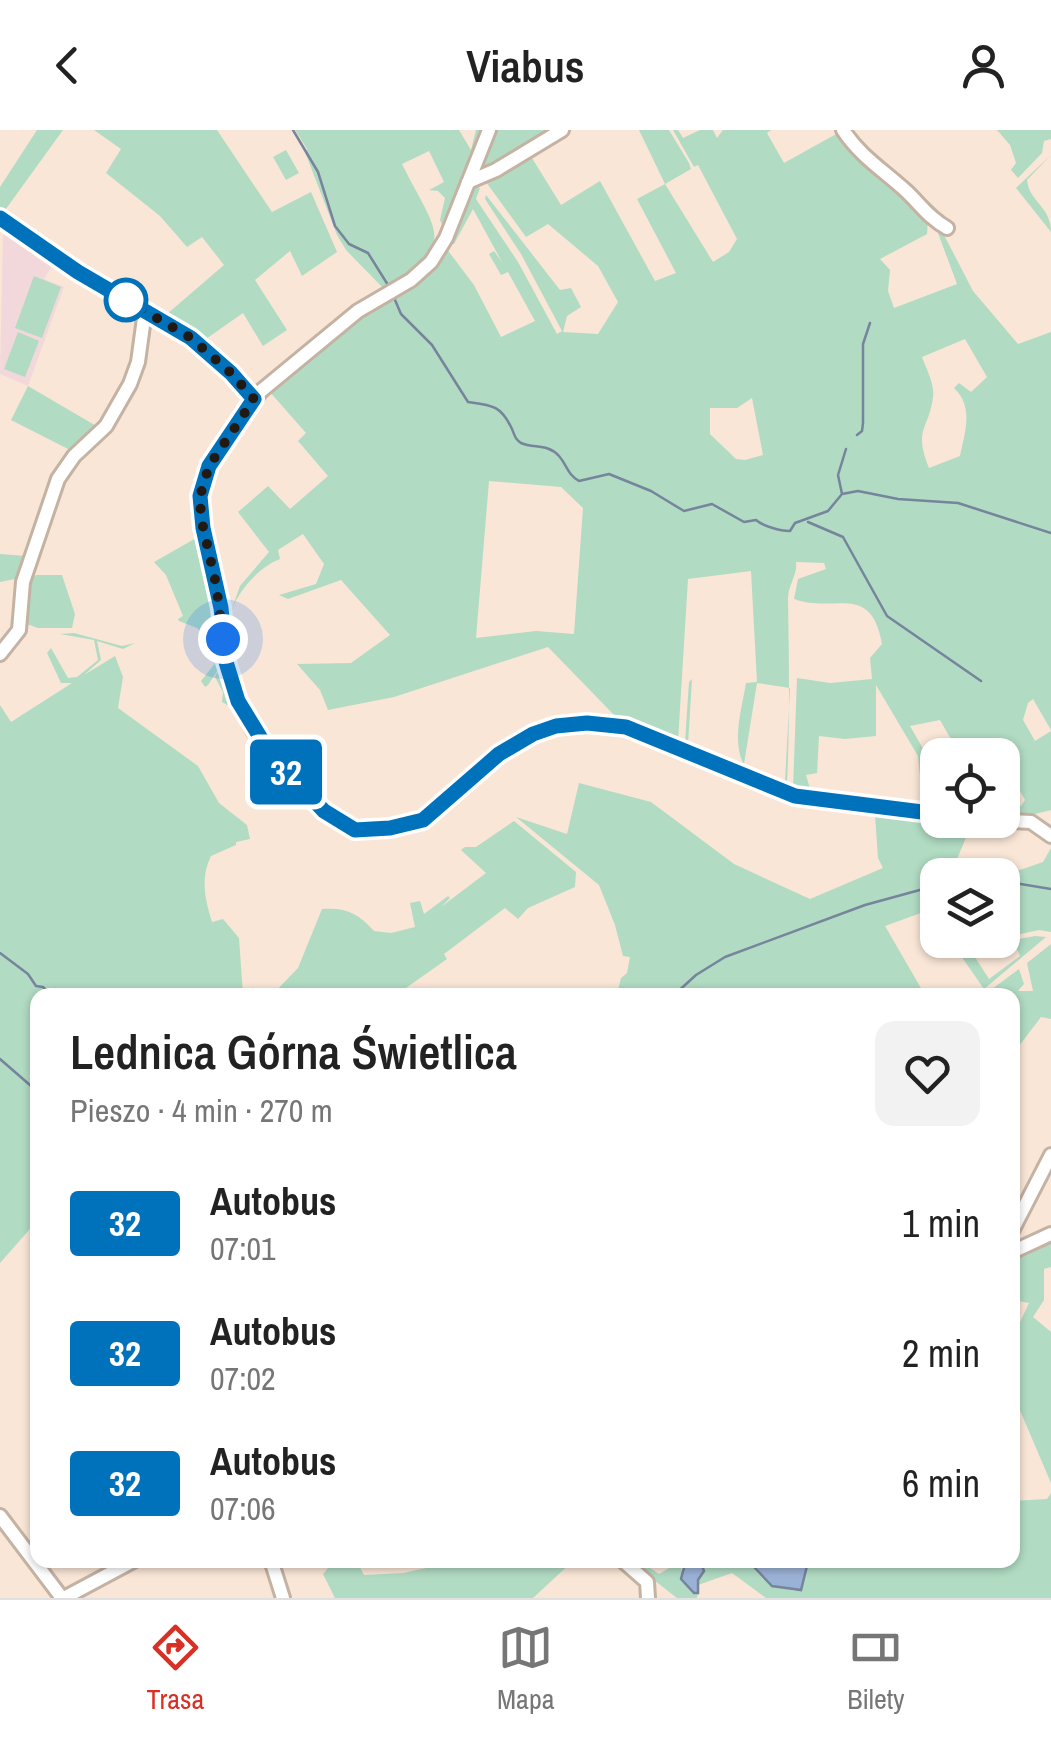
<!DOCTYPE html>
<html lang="pl">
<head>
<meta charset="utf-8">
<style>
	:root { --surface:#fff; --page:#f2f2f2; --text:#222; --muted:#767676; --line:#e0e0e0; --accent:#d93025 }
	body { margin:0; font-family:"Archivo Narrow",sans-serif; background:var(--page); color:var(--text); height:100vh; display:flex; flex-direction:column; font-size:38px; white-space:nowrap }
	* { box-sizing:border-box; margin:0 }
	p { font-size:32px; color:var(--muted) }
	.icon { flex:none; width:55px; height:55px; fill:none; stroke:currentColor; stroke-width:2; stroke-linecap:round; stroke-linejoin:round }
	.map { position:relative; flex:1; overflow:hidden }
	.panel { position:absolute; left:30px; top:858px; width:990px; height:580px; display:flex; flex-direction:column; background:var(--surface); border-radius:20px; box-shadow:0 2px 8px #0004 }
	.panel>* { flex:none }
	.badge { padding:0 20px; border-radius:8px; font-size:35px; line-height:65px }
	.tools { position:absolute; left:920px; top:608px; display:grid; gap:20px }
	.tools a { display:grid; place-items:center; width:100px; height:100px; border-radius:20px; background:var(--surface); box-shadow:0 2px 8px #0004; font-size:50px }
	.you { position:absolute; width:50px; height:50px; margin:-25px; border:8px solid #fff; border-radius:50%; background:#1a73e8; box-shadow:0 0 0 15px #1a73e833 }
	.map>.badge { position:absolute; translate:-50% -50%; box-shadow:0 0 0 5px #fff }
	.round { display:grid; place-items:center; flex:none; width:105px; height:105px; border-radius:20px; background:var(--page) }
	.overview { display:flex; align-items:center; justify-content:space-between; height:170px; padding:0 40px }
	h1 { font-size:48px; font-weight:600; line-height:75px }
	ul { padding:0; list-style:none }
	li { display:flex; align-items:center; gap:30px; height:130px; padding:0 40px }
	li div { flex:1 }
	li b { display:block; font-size:38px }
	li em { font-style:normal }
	li .badge { min-width:110px; font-weight:700; text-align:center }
	header { display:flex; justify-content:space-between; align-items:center; height:130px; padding:0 40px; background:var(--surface); font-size:45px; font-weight:600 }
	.tabs { display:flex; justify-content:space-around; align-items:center; height:140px; border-top:2px solid var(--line); background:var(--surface); font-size:28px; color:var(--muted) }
	.tabs a { display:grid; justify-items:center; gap:5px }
	.tabs .on { color:var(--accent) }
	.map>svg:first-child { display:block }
</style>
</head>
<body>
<header><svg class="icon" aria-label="back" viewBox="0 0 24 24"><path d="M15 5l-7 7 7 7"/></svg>Viabus<svg class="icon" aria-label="person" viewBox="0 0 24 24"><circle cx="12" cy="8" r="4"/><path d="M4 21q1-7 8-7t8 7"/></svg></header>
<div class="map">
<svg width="1051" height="1468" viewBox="0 0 1051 1468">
	<rect width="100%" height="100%" fill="#f9e6d7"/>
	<!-- education -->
	<path fill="#f3d8db" d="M3 104 51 137 44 149 64 157 28 256 0 244Z"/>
	<!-- green -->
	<path fill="#b1dbc3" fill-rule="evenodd" d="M37 0H63L3 83 0 80V57Z
		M94 0H217L272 82 311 62 337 122 302 146 290 121 255 150 287 200 263 216 243 183 203 211 167 184 224 135 202 107 187 117 160 86 106 43 121 19Z
		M295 0H459L471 20 476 0H485L444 99 440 90 445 68 438 61 429 60 444 52 429 21 402 34C435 101 461 114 385 160L346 120 337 105 305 22 307 19Z
		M493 0H557L479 45 477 38Z
		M639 0H669L689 33 691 39 665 54 713 132 729 122 737 109 698 35 694 37 673 0H678L683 8 700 0H713L717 8 723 0H771L767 3 784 33 838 3 928 90 927 104 880 129 890 140 888 161 894 178 957 154 935 95 944 105 973 161 1018 214 1051 202V600L1033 569 1028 573 1023 590 1035 611 1051 601V680L1015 689V670L1021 676 1025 670 996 617 980 625H960L940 590 910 596 925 622 931 676 937 677V681L901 677 898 670 902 674H923L918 626 876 555V606L845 609 819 606 817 643 806 645 811 662 793 660 797 548 830 553 872 549 870 528 882 514C871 451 834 484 794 469L798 449 826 439 824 433 796 432C798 444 788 455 788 469 789 531 790 591 787 652L783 656 764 648V643L785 652 790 558 757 553 744 634 756 640 753 643 686 616 685 612 689 552 692 549 688 614 743 633C732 609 742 578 746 553L757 552 751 441 688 449 678 611 574 590 617 588 548 517 394 567 328 580 320 560 297 534 351 533 390 505 341 450 288 469 279 465 316 454 324 434 303 404 278 420 280 429C259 437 238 461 231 482 228 491 231 496 227 505L222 455 228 479H232L240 456 269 422 238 382 268 356 290 379 328 346 298 311 306 303 269 261 446 118 474 155 501 207 535 191 508 142 501 145 489 124 494 121 502 132 473 79 454 114 451 112 470 60 475 56 480 58 476 69 518 132 557 204 562 201 521 124 485 69 486 65 560 160 571 158 581 177 567 186 563 202 598 204 618 172 598 136 548 94 526 107 486 52 534 22 536 25 532 28 561 75 600 51 655 151 676 143 637 69 665 54ZM965 209 987 247 971 262 959 253 954 258C974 277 965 302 960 326L929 338C913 298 929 300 933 267 935 255 926 238 922 227ZM752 268 763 325 745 330 736 329 710 304V278H737ZM489 351 561 357 583 378 574 504 536 501 476 508Z
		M997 0H1051V9L1044 11 1042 23 1018 48 1011 40 1016 33 1010 15Z
		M286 20 299 43 286 50 273 27Z
		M1051 25 1027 50C1029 72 1051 76 1051 102L1016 58Z
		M34 146 61 157 42 208 15 198Z
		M18 202 39 211 25 247 4 239Z
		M28 256 98 297 117 268 118 271 100 299 72 321 11 290Z
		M198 403 213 455 217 512H212L197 498 179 491 178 489 183 486 166 445 154 432 198 407Z
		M0 424 27 426 20 448 0 452Z
		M36 445H62L75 484 72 498H38L24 493 27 451Z
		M74 503 122 516 135 513 123 519 97 511 101 530 84 545 115 526 123 547 118 578 198 636 219 673 247 695 250 709 236 712V715L211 726C200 748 205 769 212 792L223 789 239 808 243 865H38L37 937 29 946 37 954V1091L0 1133V575L11 592 72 553H61L47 523 51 518 68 548 77 547 98 530 94 510 60 504Z
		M220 527 233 572 229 576 222 572 223 562 215 547 218 541 223 545 220 537 208 555 205 557 201 551Z
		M579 653 651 672 734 734 810 769 883 738 878 728 875 685 823 678 825 675 973 691 957 729 1020 740 1043 732 1051 718V802L1039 800 1011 806 1003 787 1002 745H938L937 792 929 780 885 796 925 865H616L614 858 618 860 621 848 627 843 630 827 623 826 615 795 599 755 516 687 567 704Z
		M514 691 576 742 575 757 528 778 518 789 505 778 444 824 447 829 396 865H272L298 838 322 779C346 777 359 784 374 801L391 803 415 797 410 773 420 771 424 784 448 766 450 768 441 777 486 743 461 720 465 717H476Z
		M1035 806 1046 807 984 859 950 810H964L989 849 1020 826 1013 810Z
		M1051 814V889L1041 887 1013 924 1012 865H984L1019 839 1024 854 1018 861H1033L1027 833Z
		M1048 1111 1051 1114V1137L1044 1139V1170L1033 1187 1051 1202V1353L1013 1264V1207L1029 1173 1013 1170V1125Z
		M1051 1363V1468H766L732 1443 698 1455 700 1430H756L754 1437 772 1455 795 1461 807 1436 802 1430H1012L1013 1371 1047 1369Z
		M335 1430H356L364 1445 403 1443 463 1430H574L533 1468H335L323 1444Z
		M628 1430H638L659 1444 671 1437 670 1430H686L681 1439 693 1463H698L697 1468H677Z"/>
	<!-- water -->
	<path fill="#9bb2d7" stroke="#76849c" stroke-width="2.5" d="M686 1430H700L704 1441 698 1450V1463H694L681 1449Z
		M756 1430H802L807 1436 801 1460 772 1456 754 1437Z"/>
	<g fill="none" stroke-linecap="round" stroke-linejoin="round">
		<!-- stream -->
		<path stroke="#76849c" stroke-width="2.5" d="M293 0 318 42 335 96 349 114 368 123 388 155
			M395 170 401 184 432 215 468 272C491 275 501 275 512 299 515 306 515 309 521 313 534 319 547 313 559 326 567 335 567 344 579 351L609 344 651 361 684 381 712 374 744 392 756 390C763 396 780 401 790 401L795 393 828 381 842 364 858 361 898 369 958 373 1051 403
			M857 305 862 301 863 293V214L870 193
			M842 364 838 345 846 319
			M808 392 843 407 887 486 981 551
			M1002 751 1051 759
			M0 823 28 844 36 856 43 857 52 865
			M674 865 696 845 725 827 865 775 938 755
			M0 929 38 962
			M264 1430 267 1438"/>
		<defs>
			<path id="street" d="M489 0 446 108 431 132 411 150 358 181 261 261 228 305 204 346 200 366 201 388 217 453 226 532 238 571 254 602 271 625 318 675 355 700 390 698 423 689 499 624 533 603 557 596 587 593 626 597 795 666 938 684
				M843 0C860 26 883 40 906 61 920 74 929 88 947 98
				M468 52 496 40 562 0
				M0 89 77 142 191 208 231 243 254 269
				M0 524 19 500 23 452 58 349 74 326 106 296 130 254 138 232 145 181
				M994 690 1031 692 1051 706
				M1012 1101 1051 1025
				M1012 1122 1051 1104
				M0 1386 62 1468
				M271 1430 283 1468
				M622 1430 647 1452 648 1468
				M64 1468 135 1430"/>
		</defs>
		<!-- street casing -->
		<use href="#street" stroke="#c4b2a3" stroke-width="18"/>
		<!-- street -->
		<use href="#street" stroke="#fff" stroke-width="12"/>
	</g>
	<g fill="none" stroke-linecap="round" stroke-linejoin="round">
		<defs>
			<path id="line" d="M0 88 78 142 191 208 231 243 254 269 209 336 200 366 203 398 221 478 226 532 238 571 271 625 324 681 355 700 390 698 423 690 499 624 533 604 556 596 587 593 626 597 795 666 938 684"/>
		</defs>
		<!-- line casing -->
		<use href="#line" stroke="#fff" stroke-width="22"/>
		<!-- line -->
		<use href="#line" stroke="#0072bc" stroke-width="15"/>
		<!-- walk -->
		<path stroke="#201914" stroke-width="10" stroke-dasharray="0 18" d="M126 170 191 208 231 243 254 269 209 336 200 366 201 388 216 454 223 509"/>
	</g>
	<!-- markers -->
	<circle fill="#fff" stroke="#0072bc" stroke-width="5" cx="126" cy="170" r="20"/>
</svg>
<div class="tools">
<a><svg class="icon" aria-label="locate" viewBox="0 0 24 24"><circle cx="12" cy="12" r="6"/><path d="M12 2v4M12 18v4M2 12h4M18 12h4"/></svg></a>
<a><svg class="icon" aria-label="layers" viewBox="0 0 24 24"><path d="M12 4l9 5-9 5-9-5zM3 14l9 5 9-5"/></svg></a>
</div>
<div class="you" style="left:223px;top:509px"></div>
<b class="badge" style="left:286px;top:642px;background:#0072bc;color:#fff">32</b>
<section class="panel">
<div class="overview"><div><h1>Lednica Górna Świetlica</h1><p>Pieszo · 4 min · 270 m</p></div><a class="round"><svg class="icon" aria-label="heart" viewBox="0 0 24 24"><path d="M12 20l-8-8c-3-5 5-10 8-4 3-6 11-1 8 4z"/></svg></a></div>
<ul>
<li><span class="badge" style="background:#0072bc;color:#fff">32</span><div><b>Autobus</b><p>07:01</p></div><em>1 min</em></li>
<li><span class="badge" style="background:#0072bc;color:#fff">32</span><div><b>Autobus</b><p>07:02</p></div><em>2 min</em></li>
<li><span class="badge" style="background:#0072bc;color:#fff">32</span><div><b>Autobus</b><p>07:06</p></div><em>6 min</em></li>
</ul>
</section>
</div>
<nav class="tabs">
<a class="on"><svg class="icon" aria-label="directions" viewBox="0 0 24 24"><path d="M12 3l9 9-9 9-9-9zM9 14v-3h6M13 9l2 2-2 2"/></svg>Trasa</a>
<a><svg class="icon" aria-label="map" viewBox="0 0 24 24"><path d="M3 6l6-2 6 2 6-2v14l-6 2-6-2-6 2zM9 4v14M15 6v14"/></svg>Mapa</a>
<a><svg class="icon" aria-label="tickets" viewBox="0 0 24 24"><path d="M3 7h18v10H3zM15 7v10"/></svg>Bilety</a>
</nav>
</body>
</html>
